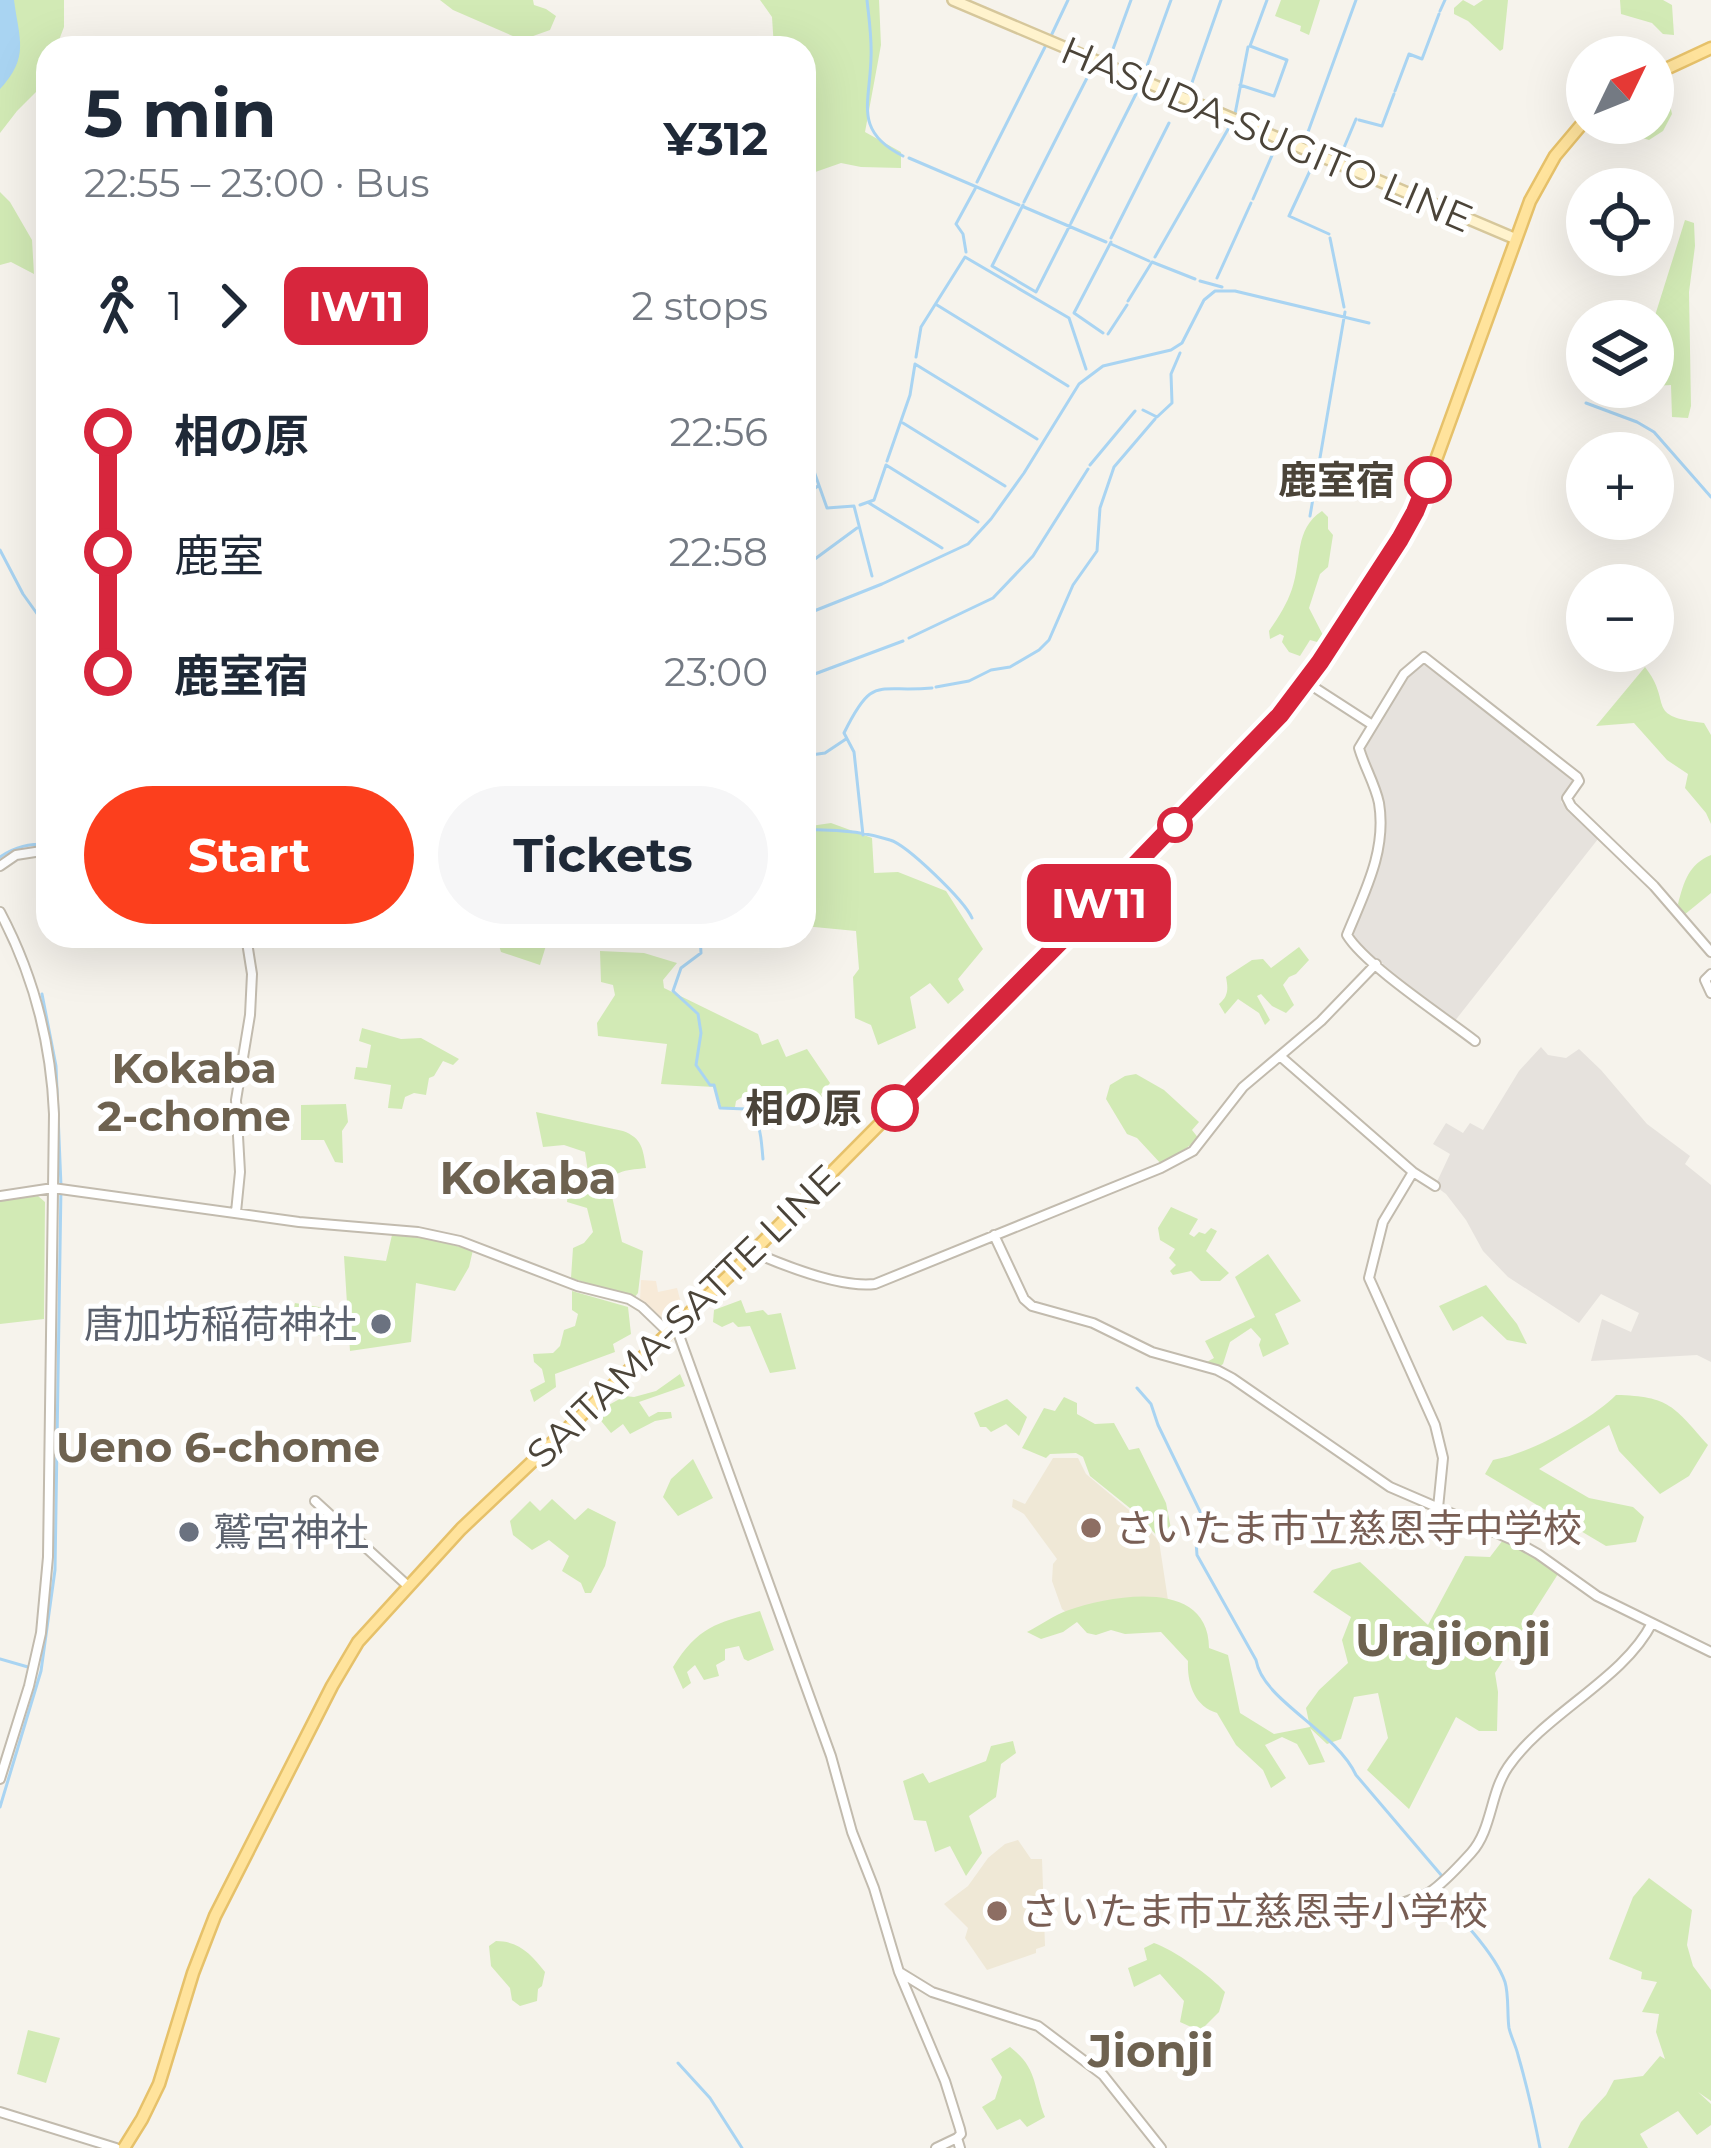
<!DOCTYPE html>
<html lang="en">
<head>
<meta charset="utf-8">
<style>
	:root { --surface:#fff; --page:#f6f6f7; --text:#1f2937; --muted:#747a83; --accent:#fc3f1d }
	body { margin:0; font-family:Montserrat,"Noto Sans JP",sans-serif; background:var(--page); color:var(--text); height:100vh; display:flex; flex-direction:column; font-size:45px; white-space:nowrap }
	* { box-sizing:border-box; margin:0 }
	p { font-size:39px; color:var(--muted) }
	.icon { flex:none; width:66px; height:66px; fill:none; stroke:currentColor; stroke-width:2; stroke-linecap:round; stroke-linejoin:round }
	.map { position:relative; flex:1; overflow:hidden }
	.side { position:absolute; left:36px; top:36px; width:780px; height:912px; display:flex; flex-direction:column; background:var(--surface); border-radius:36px; box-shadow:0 12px 48px #0002 }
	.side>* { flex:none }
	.badge { padding:0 24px; border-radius:18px; font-size:42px; line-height:78px }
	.needle { width:78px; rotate:47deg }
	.controls { position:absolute; left:1566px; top:36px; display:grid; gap:24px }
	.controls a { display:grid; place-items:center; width:108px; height:108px; border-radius:50%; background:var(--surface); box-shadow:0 12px 48px #0002; font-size:60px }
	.map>.badge { position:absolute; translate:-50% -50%; box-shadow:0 0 0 6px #fff }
	.legs { display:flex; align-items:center; gap:18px; height:132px; padding:0 48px; font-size:39px }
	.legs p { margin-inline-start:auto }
	.headline { display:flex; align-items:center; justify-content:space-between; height:204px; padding:0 48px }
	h1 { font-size:66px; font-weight:700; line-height:90px }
	.cta { display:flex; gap:24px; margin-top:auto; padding:24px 48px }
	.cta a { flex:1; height:138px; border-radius:72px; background:var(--accent); color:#fff; font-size:48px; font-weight:700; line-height:138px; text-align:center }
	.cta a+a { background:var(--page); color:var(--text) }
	ul { padding:0 48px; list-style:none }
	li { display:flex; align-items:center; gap:42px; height:120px; font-size:45px }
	li i { display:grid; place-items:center; width:18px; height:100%; margin:0 15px; background:currentColor }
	li i::after { content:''; width:30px; height:30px; margin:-15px; border:9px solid; border-radius:50%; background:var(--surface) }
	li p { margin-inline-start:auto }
	li:first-child i { background:linear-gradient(#0000 50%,currentColor 0) }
	li:last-child i { background:linear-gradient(currentColor 50%,#0000 0) }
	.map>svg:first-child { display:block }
</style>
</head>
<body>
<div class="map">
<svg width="1711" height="2148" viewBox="0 0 1711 2148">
	<rect width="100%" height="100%" fill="#f6f3ec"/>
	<!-- commercial -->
	<path fill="#f7ead8" d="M641 1280 656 1281 658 1292 677 1288 683 1310 669 1324H665L640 1300Z"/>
	<!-- industrial -->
	<path fill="#e6e2dd" d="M1424 662 1574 779 1561 802 1598 839 1454 1022 1351 938 1377 870 1385 827 1384 803 1364 746 1406 676Z
		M1541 1047 1548 1055 1566 1058 1579 1049 1601 1070 1647 1124 1690 1156 1685 1164 1711 1185V1362L1697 1355 1591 1361 1602 1319 1631 1332 1639 1313 1601 1294 1579 1323 1508 1277 1483 1251 1466 1220 1446 1194 1435 1186 1450 1154 1433 1144 1446 1123 1463 1133 1470 1123 1483 1130 1519 1071Z"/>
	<!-- education -->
	<path fill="#efe8d6" d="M1053 1458H1078L1086 1474 1135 1515 1159 1541 1168 1600 1066 1612 1062 1609 1052 1581 1053 1564 1057 1559 1024 1514 1012 1507 1013 1499 1025 1504Z
		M1018 1840 1031 1859H1042L1045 1946 1036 1949V1953L987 1970 965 1938 968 1928 944 1904 968 1886 988 1858 1005 1844Z"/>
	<!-- green -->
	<path fill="#d2eab5" d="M0 0H64V27L56 48H48V75L44 84 17 111 0 133Z
		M440 0H533L534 5 546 9 556 16 550 30 522 40 453 10Z
		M760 0H879L881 45 865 132 901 152V168L861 167 841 163 804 176V48H774L772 17Z
		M1281 0H1320L1309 35 1300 31 1301 26 1275 16Z
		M1463 0 1474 6 1483 0H1508L1503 49 1500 51 1468 21 1454 14V8Z
		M1620 0H1663L1672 5 1674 35 1663 34 1652 23 1621 14Z
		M1667 75 1670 82 1666 89 1672 114 1663 131 1649 140 1636 136 1643 123H1653V81Z
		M0 192 10 202 32 240 34 274 11 262 0 265Z
		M1685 220 1694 223 1695 246 1689 292 1691 406 1688 418 1672 417 1671 385 1654 386 1653 322Z
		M1322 511 1328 517V529L1333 535 1328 567 1320 574 1309 608 1326 641 1324 644 1310 640 1300 656 1289 652 1282 642 1284 636 1280 634 1270 639 1269 631C1278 618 1287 604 1292 589 1302 560 1294 529 1322 511Z
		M1645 667C1674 704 1643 716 1704 723L1711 735V824L1706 813 1685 788 1688 774 1667 760 1634 723 1596 726Z
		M831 823 872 838 874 873 898 872 946 891 983 949 958 979 964 990 948 1004 930 983 910 997 916 1028 878 1045 871 1025 855 1018 853 977 859 969 856 931 804 926V827Z
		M1711 855V893L1684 915 1678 904C1684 881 1689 864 1711 855Z
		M496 936H549L540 965 501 952Z
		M1299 947 1309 960 1296 974 1289 977 1283 985 1294 1005 1286 1013 1272 1006 1261 994 1257 996 1270 1020 1265 1025 1259 1013 1238 999 1225 1014 1219 1004C1229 996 1228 988 1226 977L1252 960 1263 959 1271 968Z
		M600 951 644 953 677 963 663 980 664 988 758 1034 762 1045 778 1039 786 1057 807 1049 830 1083 821 1094 825 1105 811 1111 796 1092 763 1103 750 1092 736 1101 735 1107 722 1109 714 1087 661 1084 667 1044 598 1036 597 1023 615 995 613 985 601 982Z
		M362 1028 401 1039 421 1038 459 1059 453 1065 443 1061 434 1076 429 1078 426 1095 414 1093 405 1097 402 1109 388 1108 391 1085 354 1079 356 1067 367 1068 371 1045 359 1041Z
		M1136 1074 1164 1090 1199 1122 1192 1130 1199 1139 1162 1165 1137 1138 1127 1134 1106 1099 1110 1085 1125 1076Z
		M346 1104 348 1122 342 1131 343 1163 335 1162 324 1140H301V1105Z
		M536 1112 623 1131C642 1138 643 1149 646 1168 631 1170 611 1169 610 1187L622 1242 643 1251 638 1293 634 1298 571 1278 573 1248 584 1243 593 1232 587 1208 567 1202 568 1192 581 1190 588 1172 585 1152 564 1145 543 1147Z
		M38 1196 45 1202 44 1319 0 1324V1201Z
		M1171 1207 1198 1219 1189 1234 1194 1237 1199 1232 1205 1234 1211 1228 1217 1231 1206 1251 1229 1273 1220 1281H1201L1191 1271 1173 1275 1170 1271 1176 1265 1169 1258 1175 1249 1160 1240 1158 1228Z
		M392 1235 424 1238 473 1250 469 1267 455 1291 416 1283 411 1342 350 1351 344 1256 386 1261Z
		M1268 1254 1301 1301 1275 1314 1289 1344 1263 1357 1259 1345 1261 1339 1251 1328 1230 1342 1223 1364 1219 1367 1205 1363 1214 1358 1205 1341 1255 1317 1235 1277Z
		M1486 1285 1517 1324 1527 1344 1507 1340 1482 1316 1453 1331 1439 1306Z
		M572 1291 628 1307 631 1334 613 1344 615 1352 555 1374 556 1387 534 1402 530 1390 545 1382 542 1369 534 1362 533 1354 553 1353 560 1346 564 1330 575 1326 578 1314 572 1310Z
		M741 1300 746 1313 763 1310 768 1315 781 1313 796 1369 770 1373 750 1326 738 1327 733 1322 722 1327 713 1322 714 1310Z
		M295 1303 343 1311 345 1337 342 1340 291 1331 289 1329Z
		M680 1374 685 1386 639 1402 649 1417 658 1412H671L672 1418 655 1421 630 1434 623 1424 611 1433 593 1411 598 1406 605 1407 625 1396 634 1397 656 1391Z
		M1616 1395C1670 1396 1674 1407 1708 1445L1689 1476 1660 1494 1619 1451 1609 1425 1539 1469 1589 1498 1633 1507 1644 1517 1636 1542 1606 1546 1485 1474 1493 1460C1529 1454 1590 1421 1616 1395Z
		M1064 1397 1077 1403V1414L1095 1424 1114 1423 1129 1450 1139 1448 1166 1503 1171 1529 1158 1537 1136 1513 1090 1476 1083 1457 1076 1453 1050 1454 1046 1458 1022 1448 1044 1408 1055 1411Z
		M1007 1399 1027 1417 1019 1436 1006 1424 991 1432 986 1427H980L974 1413Z
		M693 1459 713 1498 678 1516 663 1497 671 1479Z
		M552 1499 575 1520 588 1508 616 1522 605 1566 591 1593H585L581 1583 562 1571 569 1556 549 1540 532 1550 513 1535 510 1521 530 1501 540 1511Z
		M1503 1540 1527 1551 1558 1574 1495 1673 1498 1692 1497 1731H1479L1456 1717 1409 1809 1367 1770 1388 1738 1378 1693 1354 1697 1341 1739 1327 1744 1310 1728 1325 1762 1309 1765 1297 1744 1282 1737 1265 1745 1286 1778 1271 1788 1263 1770 1236 1745 1217 1713C1194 1706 1187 1683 1188 1661L1161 1632 1125 1634 1111 1630 1096 1635 1087 1633 1077 1622 1063 1632 1041 1639 1027 1632C1041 1625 1054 1615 1069 1610 1113 1595 1209 1578 1209 1648L1228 1655 1240 1713 1274 1734 1310 1727 1306 1708 1319 1690 1348 1663 1342 1640 1351 1617 1313 1592 1332 1570 1360 1562 1428 1625 1465 1556 1490 1557Z
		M760 1611 774 1650 748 1661 744 1659 739 1646 725 1649V1660L716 1665 719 1676 704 1680 695 1665 687 1672 691 1683 683 1689 673 1667C698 1627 716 1623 760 1611Z
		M1013 1741 1016 1753 1001 1764 996 1797 969 1816 982 1853 966 1876 950 1846 935 1852 926 1821 914 1820 903 1781 923 1773 929 1783 986 1761 991 1746Z
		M1649 1878 1692 1910 1687 1945 1693 1966 1711 1990V2101L1698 2092 1711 2104V2125L1697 2135 1678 2111 1640 2134 1648 2148H1568L1581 2122 1606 2095 1614 2080 1643 2076 1660 2056 1665 2059 1656 2032 1659 2014 1642 2012 1657 1982 1641 1979 1642 1972 1609 1959 1633 1897Z
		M496 1941C519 1941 532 1955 545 1972L542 1986 538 1989 537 2001 520 2006 512 2000 510 1988 491 1966 489 1946Z
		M1154 1943C1174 1950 1211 1976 1225 1992L1219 2012 1200 2031 1180 2022 1184 2001 1160 1974 1134 1987 1128 1968 1147 1960 1144 1948Z
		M28 2030 60 2038 46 2083 17 2074Z
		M1010 2047C1038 2068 1033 2086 1045 2117L1027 2127 1020 2119 997 2130 982 2107 995 2099 1002 2077 991 2059Z"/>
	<!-- water -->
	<path fill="#a9d4f2" d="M0 0H14C19 39 30 57 0 89Z"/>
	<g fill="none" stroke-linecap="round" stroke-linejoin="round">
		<!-- stream -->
		<path stroke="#a9d4f2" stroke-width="3" d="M867 0C869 19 872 38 871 58 870 103 853 131 903 156
			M1440 11 1445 0
			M1051 36 1068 0
			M1109 60 1131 0
			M1143 77 1171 0
			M1240 85 1274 96 1287 60 1250 46 1267 0
			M1395 91 1409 54 1422 59 1439 14
			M1188 94 1221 0
			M1235 114 1248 47
			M1359 120 1382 126 1394 94
			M1280 136 1304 143 1356 0
			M1318 153 1319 149 1340 157 1356 119
			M909 158 1019 205
			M1315 160 1289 216 1329 234
			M977 182 1046 45
			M1253 199 1277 144
			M1024 202 1089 74
			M1023 205 992 266 1036 292 1070 225
			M1024 207 1106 242
			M1071 223 1140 86
			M1111 238 1169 123
			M1330 238 1344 307
			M1111 244 1149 261
			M966 252 963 234 956 224 975 189
			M1155 257 1231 124
			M1217 278 1251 203
			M1200 281 1222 287
			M1128 301 1152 262 1195 279
			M937 305 1068 386
			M1103 333 1074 313 1111 242
			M1108 334 1127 305
			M916 357 921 327 965 257 1069 318 1086 369
			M1586 403 1637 422 1654 432 1711 497
			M1143 410 1157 417 1172 403 1171 374 1180 353
			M903 423 1005 486
			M804 443 827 508 854 506 872 576
			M887 461 910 395 915 364 1037 439
			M1090 465 1135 411
			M804 496 818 486
			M869 503 942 548
			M860 505 874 500 886 465 978 522
			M1310 516 1345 312
			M0 550 23 594 48 629
			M804 567 857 528
			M804 615 882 584 968 544 991 519 1024 473 1079 384 1103 366 1171 350 1182 343 1204 300 1215 291H1235L1369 323
			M909 638 993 598 1033 556 1088 469
			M804 678 903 641
			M936 687 969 681 991 670 1010 667 1039 650 1049 640 1073 585 1097 551 1100 508 1114 467 1155 419
			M804 756 825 753 846 739
			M804 830C832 829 862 831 890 840 907 845 964 900 972 918
			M863 835 854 752 844 733C873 674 876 693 932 688
			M0 857C16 846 29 844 48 844
			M700 936 701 953 681 968 673 991 698 1014 701 1033 696 1065 710 1085H714L720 1108 746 1109C762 1121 761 1140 763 1159
			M1137 1388 1151 1404 1158 1425 1208 1528 1196 1541 1197 1555 1256 1660C1263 1701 1335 1730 1356 1775L1442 1876 1430 1888
			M0 1659 28 1667
			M0 1807 41 1671 55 1570 61 1186 56 1066 42 994
			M1433 1895C1456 1909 1496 1956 1505 1982 1509 1995 1507 2014 1509 2028 1511 2037 1516 2046 1518 2055 1527 2086 1534 2117 1540 2148
			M678 2063 710 2098 742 2148"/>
		<defs>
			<path id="tertiary" d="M1306 682 1371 724
				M0 866 16 855 48 850
				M0 912C34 976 51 1041 54 1114L48 1557 41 1633 29 1686 0 1779
				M1711 974 1705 980 1711 993
				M1475 1041C1444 1017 1365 965 1347 935 1364 893 1387 851 1379 803 1375 784 1364 766 1359 748L1404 674 1424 657 1577 777 1579 781 1567 798 1571 806 1654 886 1711 952
				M1280 1056 1413 1172 1435 1186
				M1413 1172 1383 1222 1369 1278 1435 1425 1443 1458 1438 1508
				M0 1196 53 1188 299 1222 418 1232 460 1241 577 1286 629 1299 642 1307 669 1333
				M236 1212 240 1172 236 1100 250 1015 252 974 246 936
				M994 1235 1024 1299 1032 1306 1093 1323 1152 1352 1217 1370 1232 1378 1390 1487 1513 1540 1538 1554 1597 1596 1711 1652
				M753 1252C785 1266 840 1288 875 1284L1161 1168 1193 1151 1243 1087 1321 1021 1376 964
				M676 1327 831 1756 852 1832 874 1888 899 1972 945 2081 960 2129 961 2134 957 2138 960 2148
				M315 1501 408 1586
				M1388 1909C1399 1903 1422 1897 1430 1892 1445 1882 1460 1865 1471 1853 1492 1830 1490 1793 1508 1767 1544 1714 1624 1679 1652 1623
				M901 1973 932 1992 1038 2026 1103 2075 1161 2148
				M0 2112 116 2148
				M936 2148 957 2138"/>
			<path id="secondary" d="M953 0 1516 239"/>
			<path id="primary" d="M1653 75 1711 48
				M124 2148 142 2119 159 2084 193 1973 215 1916 332 1686 358 1642 461 1529 734 1271 1071 931 1289 704 1320 662 1400 539 1421 501 1530 201 1555 156 1587 118"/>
		</defs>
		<!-- tertiary casing -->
		<use href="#tertiary" stroke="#c2bbae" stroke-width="12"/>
		<!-- secondary casing -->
		<use href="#secondary" stroke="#d6c79b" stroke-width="14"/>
		<!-- primary casing -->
		<use href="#primary" stroke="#e6c16a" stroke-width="15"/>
		<!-- tertiary -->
		<use href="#tertiary" stroke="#fff" stroke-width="8"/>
		<!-- secondary -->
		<use href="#secondary" stroke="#fff3cd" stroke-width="9"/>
		<!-- primary -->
		<use href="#primary" stroke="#ffe39c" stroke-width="10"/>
	</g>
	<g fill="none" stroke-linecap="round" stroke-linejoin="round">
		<defs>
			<path id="line-1" d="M895 1108 1071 931 1280 715 1320 662 1400 539 1415 512 1428 480"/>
		</defs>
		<!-- line-1 casing -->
		<use href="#line-1" stroke="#fff" stroke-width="27"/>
		<!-- line-1 -->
		<use href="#line-1" stroke="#d7263d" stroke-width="18"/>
	</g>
	<!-- markers -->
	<g fill="#fff" stroke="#d7263d" stroke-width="6">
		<circle cx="1428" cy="480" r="21"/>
		<circle cx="1175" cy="825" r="15"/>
		<circle cx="895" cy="1108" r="21"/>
	</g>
	<g fill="#6b7280" stroke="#fff" stroke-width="4.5">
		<circle cx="381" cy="1324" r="12"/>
		<circle cx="189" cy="1532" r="12"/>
	</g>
	<g fill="#8d6e63" stroke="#fff" stroke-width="4.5">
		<circle cx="1091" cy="1528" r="12"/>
		<circle cx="997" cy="1911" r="12"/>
	</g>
	<g text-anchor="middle" stroke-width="10" stroke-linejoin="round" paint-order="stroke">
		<!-- street labels -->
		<g font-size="39" fill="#4b4439" stroke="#fff">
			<text transform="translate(1267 134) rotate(23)" y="14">HASUDA-SUGITO LINE</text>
			<text transform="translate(683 1316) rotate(-44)" y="14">SAITAMA-SATTE LINE</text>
		</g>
		<!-- stop labels -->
		<g font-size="39" font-weight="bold" fill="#4b4439" stroke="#fff" text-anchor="end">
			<text x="1395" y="494">鹿室宿</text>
			<text x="862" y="1122">相の原</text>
		</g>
		<!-- worship labels -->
		<g font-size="39" fill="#5b616d" stroke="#fff" text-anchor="end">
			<text x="357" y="1338">唐加坊稲荷神社</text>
			<text x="213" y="1546" text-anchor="start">鷲宮神社</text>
		</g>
		<!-- education labels -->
		<g font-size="39" fill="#785e54" stroke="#fff" text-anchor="start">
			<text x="1115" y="1542">さいたま市立慈恩寺中学校</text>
			<text x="1021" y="1925">さいたま市立慈恩寺小学校</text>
		</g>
		<!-- neighbourhood labels -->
		<g font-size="42" font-weight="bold" fill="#6e6250" stroke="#fff">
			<text x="194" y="1083">Kokaba<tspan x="194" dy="48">2-chome</tspan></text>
			<text x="218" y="1462">Ueno 6-chome</text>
		</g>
		<!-- quarter labels -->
		<g font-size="45" font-weight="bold" fill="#6e6250" stroke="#fff">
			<text x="528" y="1194">Kokaba</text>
			<text x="1453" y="1656">Urajionji</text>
			<text x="1151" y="2067">Jionji</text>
		</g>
	</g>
</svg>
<div class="controls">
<a><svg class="needle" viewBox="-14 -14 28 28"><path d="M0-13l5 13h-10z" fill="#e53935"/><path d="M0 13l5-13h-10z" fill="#747a83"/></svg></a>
<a><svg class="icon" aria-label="locate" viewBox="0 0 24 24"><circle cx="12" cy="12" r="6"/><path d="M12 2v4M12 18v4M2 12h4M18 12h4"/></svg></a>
<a><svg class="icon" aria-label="layers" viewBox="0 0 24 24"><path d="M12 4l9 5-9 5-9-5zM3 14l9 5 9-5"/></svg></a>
<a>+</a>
<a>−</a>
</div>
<b class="badge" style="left:1099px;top:903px;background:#d7263d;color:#fff">IW11</b>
<section class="side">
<div class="headline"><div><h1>5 min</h1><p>22:55 – 23:00 · Bus</p></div><b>¥312</b></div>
<div class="legs"><svg class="icon" aria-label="walk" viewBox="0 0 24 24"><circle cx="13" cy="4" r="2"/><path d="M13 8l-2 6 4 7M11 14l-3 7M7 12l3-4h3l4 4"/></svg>1<svg class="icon" aria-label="forward" viewBox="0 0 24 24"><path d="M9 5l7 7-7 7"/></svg><b class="badge" style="background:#d7263d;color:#fff">IW11</b><p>2 stops</p></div>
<ul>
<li><i style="color:#d7263d"></i><b>相の原</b><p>22:56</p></li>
<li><i style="color:#d7263d"></i><span>鹿室</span><p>22:58</p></li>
<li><i style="color:#d7263d"></i><b>鹿室宿</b><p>23:00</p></li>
</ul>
<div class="cta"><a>Start</a><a>Tickets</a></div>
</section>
</div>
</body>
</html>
